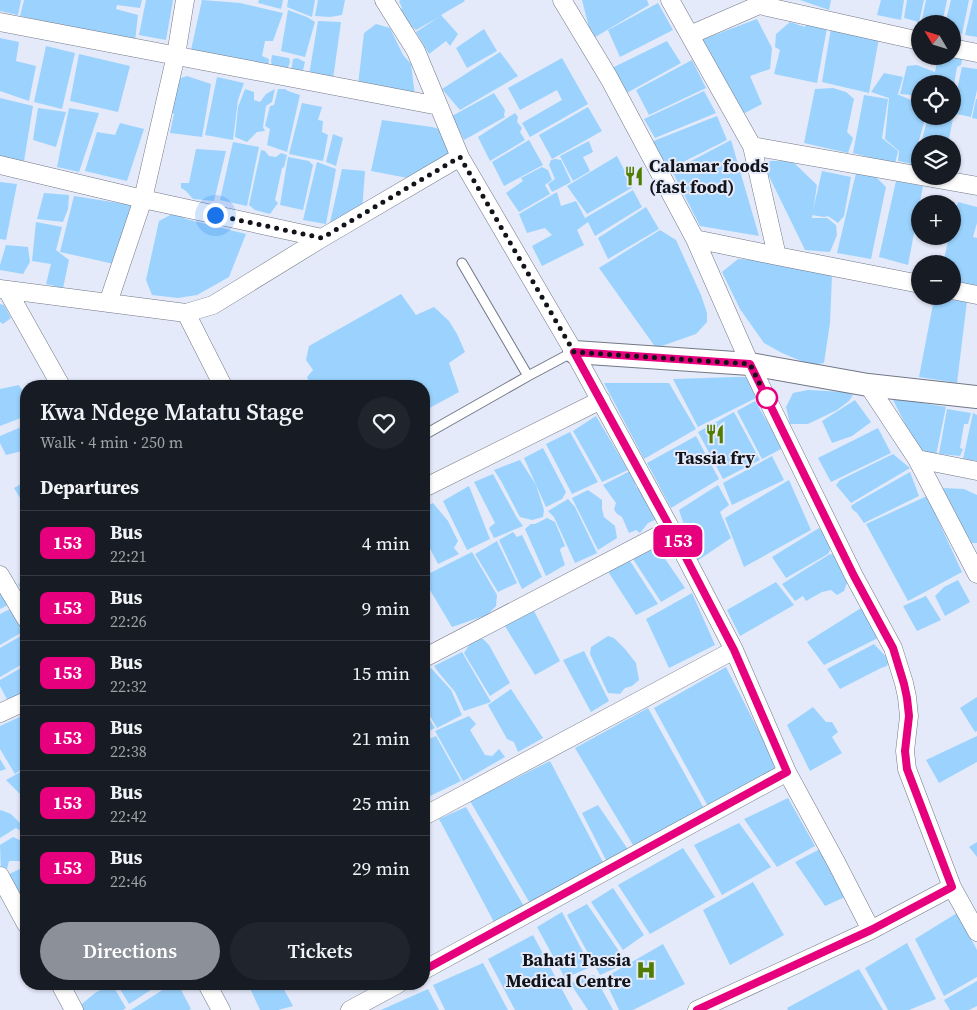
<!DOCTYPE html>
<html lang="en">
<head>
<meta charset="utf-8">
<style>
	:root { --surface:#171b24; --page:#20242c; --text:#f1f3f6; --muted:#9ea1a6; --line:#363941; --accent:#8c9099 }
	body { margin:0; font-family:"Source Serif 4",serif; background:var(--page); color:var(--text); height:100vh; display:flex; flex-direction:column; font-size:19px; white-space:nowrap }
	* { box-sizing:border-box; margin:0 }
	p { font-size:16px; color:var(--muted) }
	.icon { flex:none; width:28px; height:28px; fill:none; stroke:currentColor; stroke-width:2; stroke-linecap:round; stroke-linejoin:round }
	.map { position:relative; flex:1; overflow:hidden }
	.panel { position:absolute; left:20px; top:380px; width:410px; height:610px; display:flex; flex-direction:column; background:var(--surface); border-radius:20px; box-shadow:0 1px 4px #0004 }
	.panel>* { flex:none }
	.badge { padding:0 10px; border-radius:8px; font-size:18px; line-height:32px }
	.needle { width:32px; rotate:308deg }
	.controls { position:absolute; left:911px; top:15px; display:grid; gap:10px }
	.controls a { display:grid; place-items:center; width:50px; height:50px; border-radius:50%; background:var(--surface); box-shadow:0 1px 4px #0004; font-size:25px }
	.you { position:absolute; width:25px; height:25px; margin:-12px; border:4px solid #fff; border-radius:50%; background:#1a73e8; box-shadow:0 0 0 8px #1a73e833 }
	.map>.badge { position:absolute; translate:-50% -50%; box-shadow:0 0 0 2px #fff }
	h2 { padding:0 20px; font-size:19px; line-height:45px }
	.round { display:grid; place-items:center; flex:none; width:52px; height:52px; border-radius:26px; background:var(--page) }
	.overview { display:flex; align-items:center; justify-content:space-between; height:85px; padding:0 20px }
	h1 { font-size:24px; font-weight:600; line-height:38px }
	.cta { display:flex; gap:10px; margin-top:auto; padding:10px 20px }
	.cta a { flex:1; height:58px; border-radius:30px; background:var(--accent); color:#fff; font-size:20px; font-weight:600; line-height:58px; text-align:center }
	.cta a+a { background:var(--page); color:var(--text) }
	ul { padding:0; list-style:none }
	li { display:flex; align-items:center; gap:15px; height:65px; padding:0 20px; border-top:1px solid var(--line) }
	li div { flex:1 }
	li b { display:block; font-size:19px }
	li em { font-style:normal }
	li .badge { min-width:55px; font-weight:700; text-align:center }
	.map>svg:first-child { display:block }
</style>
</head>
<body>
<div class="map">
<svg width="977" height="1010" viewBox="0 0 977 1010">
	<rect width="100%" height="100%" fill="#e4eafa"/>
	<!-- building -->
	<path fill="#9bd3fe" d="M0 0H21L18 15 0 11Z
		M24 0H142L140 8 117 5 116 9 138 15 135 41 20 16Z
		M146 0H173L166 40 139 35Z
		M202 0 240 3 283 13 273 41H265L262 56 269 59 268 68 191 50Z
		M259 0H283L281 9 258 3Z
		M288 0H315L312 17 287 7Z
		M318 0H345L342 15 330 17 315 16Z
		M401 0H464L465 1 441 15 458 34 450 46 446 41 429 54 416 32 439 17 416 30 396 15 402 8 399 1Z
		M582 0H647L649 5 592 39Z
		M800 0H831L829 10Z
		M881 0H904L901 20 877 15Z
		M907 0H924L919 22 904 18Z
		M926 0H947L942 24H921Z
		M951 0H969L962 34 952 33V24H945Z
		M973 0H977V37L965 35Z
		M658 3 673 30 620 57 608 30Z
		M288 10 307 17 315 22 305 57 281 51Z
		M757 19 772 48 770 69 750 76 762 104 743 114 701 40Z
		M318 21 341 22 333 79 309 75Z
		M790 22 805 27 807 23 827 28 817 83 774 74 780 50 775 47 776 34Z
		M376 24 390 28 403 55 411 64 415 96 358 85 364 33Z
		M831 28 879 38 869 93 822 82Z
		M484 29 497 51 467 68 456 48Z
		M0 38 19 42 16 61 36 66 29 101 0 91Z
		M667 41 681 63 625 94 612 68Z
		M46 46 75 53 62 109 34 102Z
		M500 52 518 76 460 110 442 89Z
		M79 54 130 66 118 112 70 101Z
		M272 55 289 58 290 62 286 72 274 70 271 62Z
		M938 56H963L961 65 957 67 954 84H920V102L915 100 911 95 900 94 907 66 917 65 935 72Z
		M297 58 305 62 302 74 291 72 293 59Z
		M562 58 588 104 530 137 522 123 562 100 557 90 520 110 508 88Z
		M692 60 706 88 649 115 636 90Z
		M962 67 977 69V90L971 117 952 113Z
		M884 73 903 77 898 94H897L920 104V116H926L912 164 898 161 899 151 885 139 889 98 871 92Z
		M187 76 211 84 202 137 170 133 174 114 171 112 178 79Z
		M217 77 244 83 238 100 233 140 205 135Z
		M833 88 846 92 854 99 847 132 853 138 848 153 804 143 815 89Z
		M245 89 254 92V100L260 102 266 94 275 89 272 102 266 106 263 127 265 131 257 132 247 142 235 137 238 107Z
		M278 89H285L288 91 300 95 287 152 267 145 270 129 265 126 270 106 274 105Z
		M704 91 716 113 655 138 644 119Z
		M494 93 505 110 504 115 505 117 464 140 452 116Z
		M864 95 888 99 882 138 898 151 895 164 853 153Z
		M0 98 33 106 24 161 0 156Z
		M976 99H977V119L972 118Z
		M302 103 322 107 318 120 323 121 322 132 328 135 323 161 289 154Z
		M588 107 602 131 552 159 539 135Z
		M38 108 66 112 56 147 33 140Z
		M69 108 99 113 79 172 57 167Z
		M515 113 518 117 517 122 522 128 520 132 525 140 490 161 478 137Z
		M717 116 727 140 665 171 651 142Z
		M928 116H945L953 118 948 144H921Z
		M382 120 432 127 439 129 450 153 413 179 371 171Z
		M120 123 144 129 127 181 85 171 97 132 115 135Z
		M333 134 343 138 336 166 326 162Z
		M529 140 543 165 504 186 492 162Z
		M731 140 759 236 700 226 672 171Z
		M589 141 593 152 583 157 590 171 573 181 560 156Z
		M233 142 259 147 247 206 220 200Z
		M196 149 226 151 214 201 193 199 186 191 181 188V183H189Z
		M261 150 265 151 269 156 276 157 281 153 287 155 284 167 282 168 275 200 278 203 270 214 255 210 249 205Z
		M919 150H920V167L915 165Z
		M617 156 633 187 587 214 567 186Z
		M288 157 309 161 313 165 303 210 280 205Z
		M555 159 561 160 571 182 552 192 548 184 555 179 549 165 551 160Z
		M770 161H792L817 185 812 218H827L836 225 837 235 830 252 805 250 765 168Z
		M317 162 336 169 326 224 303 220Z
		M542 167 548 170 552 180 545 185 550 194 519 212 506 193 523 181 521 178Z
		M342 169 365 171 362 211 329 227Z
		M822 171 851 177 844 216 838 223 828 216 824 217 812 215Z
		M856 173 874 175 886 187 871 259 837 253Z
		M896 181 923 186 908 265 879 257Z
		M0 182 17 184 6 240 0 239Z
		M633 190 642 207 595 236 588 222 577 230 584 245 542 266 532 246 552 235 545 228 527 233 519 214 557 192 561 206 576 201 585 218Z
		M44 193 69 195 68 209 63 222 37 219Z
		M74 196 131 205 114 264 60 252Z
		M958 202 977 207V223L973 237 977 238V287L952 280V264H943L949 236H952V224Z
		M646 207 659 229 608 259 598 238Z
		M174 213 186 219 246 234 229 277 197 295 178 298 152 295 146 280 159 221Z
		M36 222 62 227 56 250 69 260 63 288 46 284 51 264 32 261Z
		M660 230 676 240 701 295 707 313V322L696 334 656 348 599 268Z
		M6 245 28 247 30 262 23 274 0 270V265Z
		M738 259 757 260 770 262 794 268 832 275 830 323 824 363 811 365 782 353 764 343 740 309 722 272Z
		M401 294 416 315 434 307 449 321 457 334 465 352 449 363 459 392 424 411V386H311L307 377 313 370 306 360 309 346Z
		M934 299 967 301 957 383 919 377Z
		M0 304 4 305 11 318 3 324 0 322Z
		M735 377H747L756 398 698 427 673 379Z
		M604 383H669L696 429 644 459Z
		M19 385 26 397V416L0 426V389Z
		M808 390 845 392 853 395 849 401 837 410 808 424H790L786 407 793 393Z
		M892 398 946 407 936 455 919 451Z
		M855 400 871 422 852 436 832 443 822 421Z
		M755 401 783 448 762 459 737 411Z
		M947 409 971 413 968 424H964L960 448 963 449 960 456 939 454Z
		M734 412 760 460 723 479 698 432Z
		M973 413 977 415V461L963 459Z
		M596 416 628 470 602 482 573 431Z
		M26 425V450L6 455 0 443V436Z
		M878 428 891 453 831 482 818 458Z
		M570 432 598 482 572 494 546 444Z
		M696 436 719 479 671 508 647 463Z
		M543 448 566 492 562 499 546 507 524 458Z
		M893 454 910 468 851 503 836 485 840 480Z
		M772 456 784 480 732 505 723 483Z
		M520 460 536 485 544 510 543 517 532 520 520 517 501 481 494 470Z
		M630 471 635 476 634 480 636 487 642 489 659 518 648 523 640 533 636 530 629 533 622 517 616 513 614 509 616 503 603 485Z
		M910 472 919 496 864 523 857 513 852 509 851 506 857 502Z
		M493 474 517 518 523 526 494 538 489 528 495 523 474 482Z
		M789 480 811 530 744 567 725 518Z
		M26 481V508L14 488Z
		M718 485 729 505 720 512 731 538 694 563 679 531 684 525 679 510Z
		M469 486 490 539 467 550 443 501Z
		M943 488 964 489 977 495V543H966L941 499Z
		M588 490 602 500V509L604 517 615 526 617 538 598 550 572 498Z
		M927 496 962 572 908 601 866 524Z
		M568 499 575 507 597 553 575 563 554 517 548 511Z
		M433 503 448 521 458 541 454 548 459 554 438 564 424 537V507Z
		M547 518 555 522 565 546 561 548 560 550 565 565 546 576 525 529 531 524H535Z
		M819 528 827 537 832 546 828 554 786 578 772 557Z
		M513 532 517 537 522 535 542 577 522 589 499 540Z
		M497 541 517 583 498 592 475 554Z
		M644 550H659L685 588 661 602 633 559Z
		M472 552 497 595 496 606 487 615 452 627 424 580V576Z
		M830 554 837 555 849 577 844 591 837 595 831 590 822 592 806 601 803 596 795 601 782 584Z
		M630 561 658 604 636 615 609 573 616 562Z
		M26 580V597L18 584Z
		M958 580 970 602 945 616 935 596 944 587Z
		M776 582 794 605 740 636 727 610Z
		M0 588 10 604 0 609Z
		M692 593 715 645 669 668 646 619Z
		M926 596 941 620 917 631 903 606Z
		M12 608 26 630 0 645V614Z
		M861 608 871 622 878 638 824 665 807 642Z
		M534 611 560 661 535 675 505 626Z
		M26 633V662L0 677V648Z
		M608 636 614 638 625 649 636 663 639 680 632 686 625 688 620 694 608 693 590 654 591 647Z
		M479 639H483L489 645 510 683 490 696 464 653 470 644Z
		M874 644 889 660 887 666 881 668 840 689 827 669Z
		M584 651 609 701 591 712 563 660Z
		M462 652 491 702 464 711 455 692 439 673 434 666Z
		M26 665V696L10 705 0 686V680Z
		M726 667 778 769 710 810 654 708Z
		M431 668 451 690 462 715 437 728 424 706V673Z
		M511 689 543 738 518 752 514 742 507 739 488 705Z
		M977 697V731L975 732 960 708Z
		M813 707 826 722H832L838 732 832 737 842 753 810 771 787 725Z
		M648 708 706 812 636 850 575 748Z
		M424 710 435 728 424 734Z
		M26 714V766L15 774 0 749V726Z
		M469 716 476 724 470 730 485 755 492 756 499 749 505 757 463 781 435 731Z
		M436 736 461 781 430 796 424 782V741Z
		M977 736V762L939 783 926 760Z
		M0 759 6 769 0 771Z
		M550 761 605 866 531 905 470 801Z
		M26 769V794L22 796 6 780Z
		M424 788 428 798 424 801Z
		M26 798V813L21 801Z
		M788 798 815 846 777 867 744 819Z
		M598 805 629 851 607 862 582 813Z
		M466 807 525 908 495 924 439 819Z
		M1 810 11 814 26 829V832L24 833 16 828 0 838V811Z
		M739 823 771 867 722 895 694 845Z
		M13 837 22 841 26 839V861H9L7 869 1 872 0 845Z
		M977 842V857L969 847Z
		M683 848 715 897 650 934 618 885Z
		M820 849 845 897 825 906 795 862Z
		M26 866V920L3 877Z
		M753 882 784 935 730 965 703 910Z
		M613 888 644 935 623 950 591 902Z
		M587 904 627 963 600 975 567 915Z
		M562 912 591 967 565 978 537 927Z
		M957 913 977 950V977L944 996 915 939Z
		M533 935 573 1010H515L488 959Z
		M907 943 936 999 909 1010H888L865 968Z
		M663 944 685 984 633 1010H619L604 978Z
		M483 963 508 1010H445L433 985Z
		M859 969 883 1010H788L787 1008Z
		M594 975 613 1010H588L570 983Z
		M977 981V1006L969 1010H950L944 1000Z
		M112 984 126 1008 123 1010H79L77 1008 95 993Z
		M117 984H160L129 1004Z
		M172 984H178L191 1009 189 1010H131Z
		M248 984H281L293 1006 278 1010H260Z
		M428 989 439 1010H381Z"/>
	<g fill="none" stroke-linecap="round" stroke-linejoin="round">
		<defs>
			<path id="service" d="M462 263 528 376 573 352
				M424 435 528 376"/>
			<path id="minor" d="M384 0 416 51 460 157 574 352 671 529 734 650 787 772 836 862 871 930
				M562 0 609 78 695 239 750 364 854 576 893 648 904 683 907 697 909 716 905 751 907 769 952 887 977 932
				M670 0 752 146 777 256
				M759 5 920 41
				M0 22 439 106
				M690 35 759 5 760 0
				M952 48 977 53
				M752 146 977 186
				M0 165 143 199 322 238
				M695 239 777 256 920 284
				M0 289 186 313 213 305 322 238 460 157
				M7 290 61 386
				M952 290 977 295
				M108 303 143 199 176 55 185 0
				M186 313 223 386
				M868 385 917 459 977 574
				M917 459 977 471
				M424 488 601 400
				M0 575 26 619
				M424 658 671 529
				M0 713 26 701
				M424 816 734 650
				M0 876 26 924
				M424 970 787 772
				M60 984 74 1010
				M207 984 221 1010
				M350 1010 398 984
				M697 1010 871 930 952 887"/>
			<path id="tertiary" d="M574 352 750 364 868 385 977 397"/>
		</defs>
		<!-- service casing -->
		<use href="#service" stroke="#727785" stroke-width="11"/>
		<!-- minor casing -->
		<use href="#minor" stroke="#727785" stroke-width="19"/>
		<!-- tertiary casing -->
		<use href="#tertiary" stroke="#727785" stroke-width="24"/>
		<!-- service -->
		<use href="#service" stroke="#fff" stroke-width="9"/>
		<!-- minor -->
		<use href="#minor" stroke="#fff" stroke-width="18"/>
		<!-- tertiary -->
		<use href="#tertiary" stroke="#fff" stroke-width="22"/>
	</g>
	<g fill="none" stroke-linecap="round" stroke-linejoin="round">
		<defs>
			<path id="line" d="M424 970 787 772 734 650 671 529 574 352 750 364 854 576 893 648 904 684 907 698 909 716 905 751 907 769 952 887 871 930 697 1010"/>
		</defs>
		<!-- line casing -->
		<use href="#line" stroke="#fff" stroke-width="11"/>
		<!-- line -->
		<use href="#line" stroke="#e6007e" stroke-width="8"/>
		<!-- walk -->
		<path stroke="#121419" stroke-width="5" stroke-dasharray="0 9" d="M215 215 322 238 460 157 574 352 750 364 767 399V398"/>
	</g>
	<!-- icons -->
	<defs>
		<symbol id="restaurant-bare" viewBox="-9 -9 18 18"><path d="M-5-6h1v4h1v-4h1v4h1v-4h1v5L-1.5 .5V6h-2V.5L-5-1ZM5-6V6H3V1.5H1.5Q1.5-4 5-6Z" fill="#507d00" stroke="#e4eafa" stroke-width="2.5" paint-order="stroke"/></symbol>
		<symbol id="hospital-bare" viewBox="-9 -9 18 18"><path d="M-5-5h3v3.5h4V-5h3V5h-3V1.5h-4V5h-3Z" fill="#507d00" stroke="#e4eafa" stroke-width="2.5" paint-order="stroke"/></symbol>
	</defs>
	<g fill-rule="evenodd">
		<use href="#restaurant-bare" x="620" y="162" width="28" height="28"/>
		<use href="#restaurant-bare" x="701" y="420" width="28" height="28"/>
		<use href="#hospital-bare" x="632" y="956" width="28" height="28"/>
	</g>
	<!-- markers -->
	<circle fill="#fff" stroke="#e6007e" stroke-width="2.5" cx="767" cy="398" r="10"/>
	<g text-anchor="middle" stroke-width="4" stroke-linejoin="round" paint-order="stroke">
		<!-- poi labels -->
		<g font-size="18" font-weight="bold" fill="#121419" stroke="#e4eafa" text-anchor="start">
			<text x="649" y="172">Calamar foods<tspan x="649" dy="21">(fast food)</tspan></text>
			<text x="715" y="464" text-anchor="middle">Tassia fry</text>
			<text x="631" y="966" text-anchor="end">Bahati Tassia<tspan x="631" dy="21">Medical Centre</tspan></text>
		</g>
	</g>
</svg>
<div class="controls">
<a><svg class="needle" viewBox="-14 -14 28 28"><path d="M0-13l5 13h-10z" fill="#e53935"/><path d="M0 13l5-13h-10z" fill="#9ea1a6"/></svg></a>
<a><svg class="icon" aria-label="locate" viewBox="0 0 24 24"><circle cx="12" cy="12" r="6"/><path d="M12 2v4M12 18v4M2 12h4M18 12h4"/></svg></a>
<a><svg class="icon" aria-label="layers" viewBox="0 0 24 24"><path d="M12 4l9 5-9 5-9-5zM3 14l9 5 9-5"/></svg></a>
<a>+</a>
<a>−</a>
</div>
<div class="you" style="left:215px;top:215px"></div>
<b class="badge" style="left:678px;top:541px;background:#e6007e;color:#fff">153</b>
<section class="panel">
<div class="overview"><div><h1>Kwa Ndege Matatu Stage</h1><p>Walk · 4 min · 250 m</p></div><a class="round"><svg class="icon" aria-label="heart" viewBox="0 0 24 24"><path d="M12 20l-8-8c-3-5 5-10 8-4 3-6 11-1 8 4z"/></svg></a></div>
<h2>Departures</h2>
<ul>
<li><span class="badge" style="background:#e6007e;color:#fff">153</span><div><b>Bus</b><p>22:21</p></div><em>4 min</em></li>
<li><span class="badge" style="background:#e6007e;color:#fff">153</span><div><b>Bus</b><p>22:26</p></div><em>9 min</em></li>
<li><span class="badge" style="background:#e6007e;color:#fff">153</span><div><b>Bus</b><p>22:32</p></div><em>15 min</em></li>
<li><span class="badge" style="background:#e6007e;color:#fff">153</span><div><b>Bus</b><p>22:38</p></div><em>21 min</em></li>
<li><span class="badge" style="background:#e6007e;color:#fff">153</span><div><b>Bus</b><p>22:42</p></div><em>25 min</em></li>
<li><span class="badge" style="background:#e6007e;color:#fff">153</span><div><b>Bus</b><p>22:46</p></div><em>29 min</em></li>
</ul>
<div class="cta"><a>Directions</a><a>Tickets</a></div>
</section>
</div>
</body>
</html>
